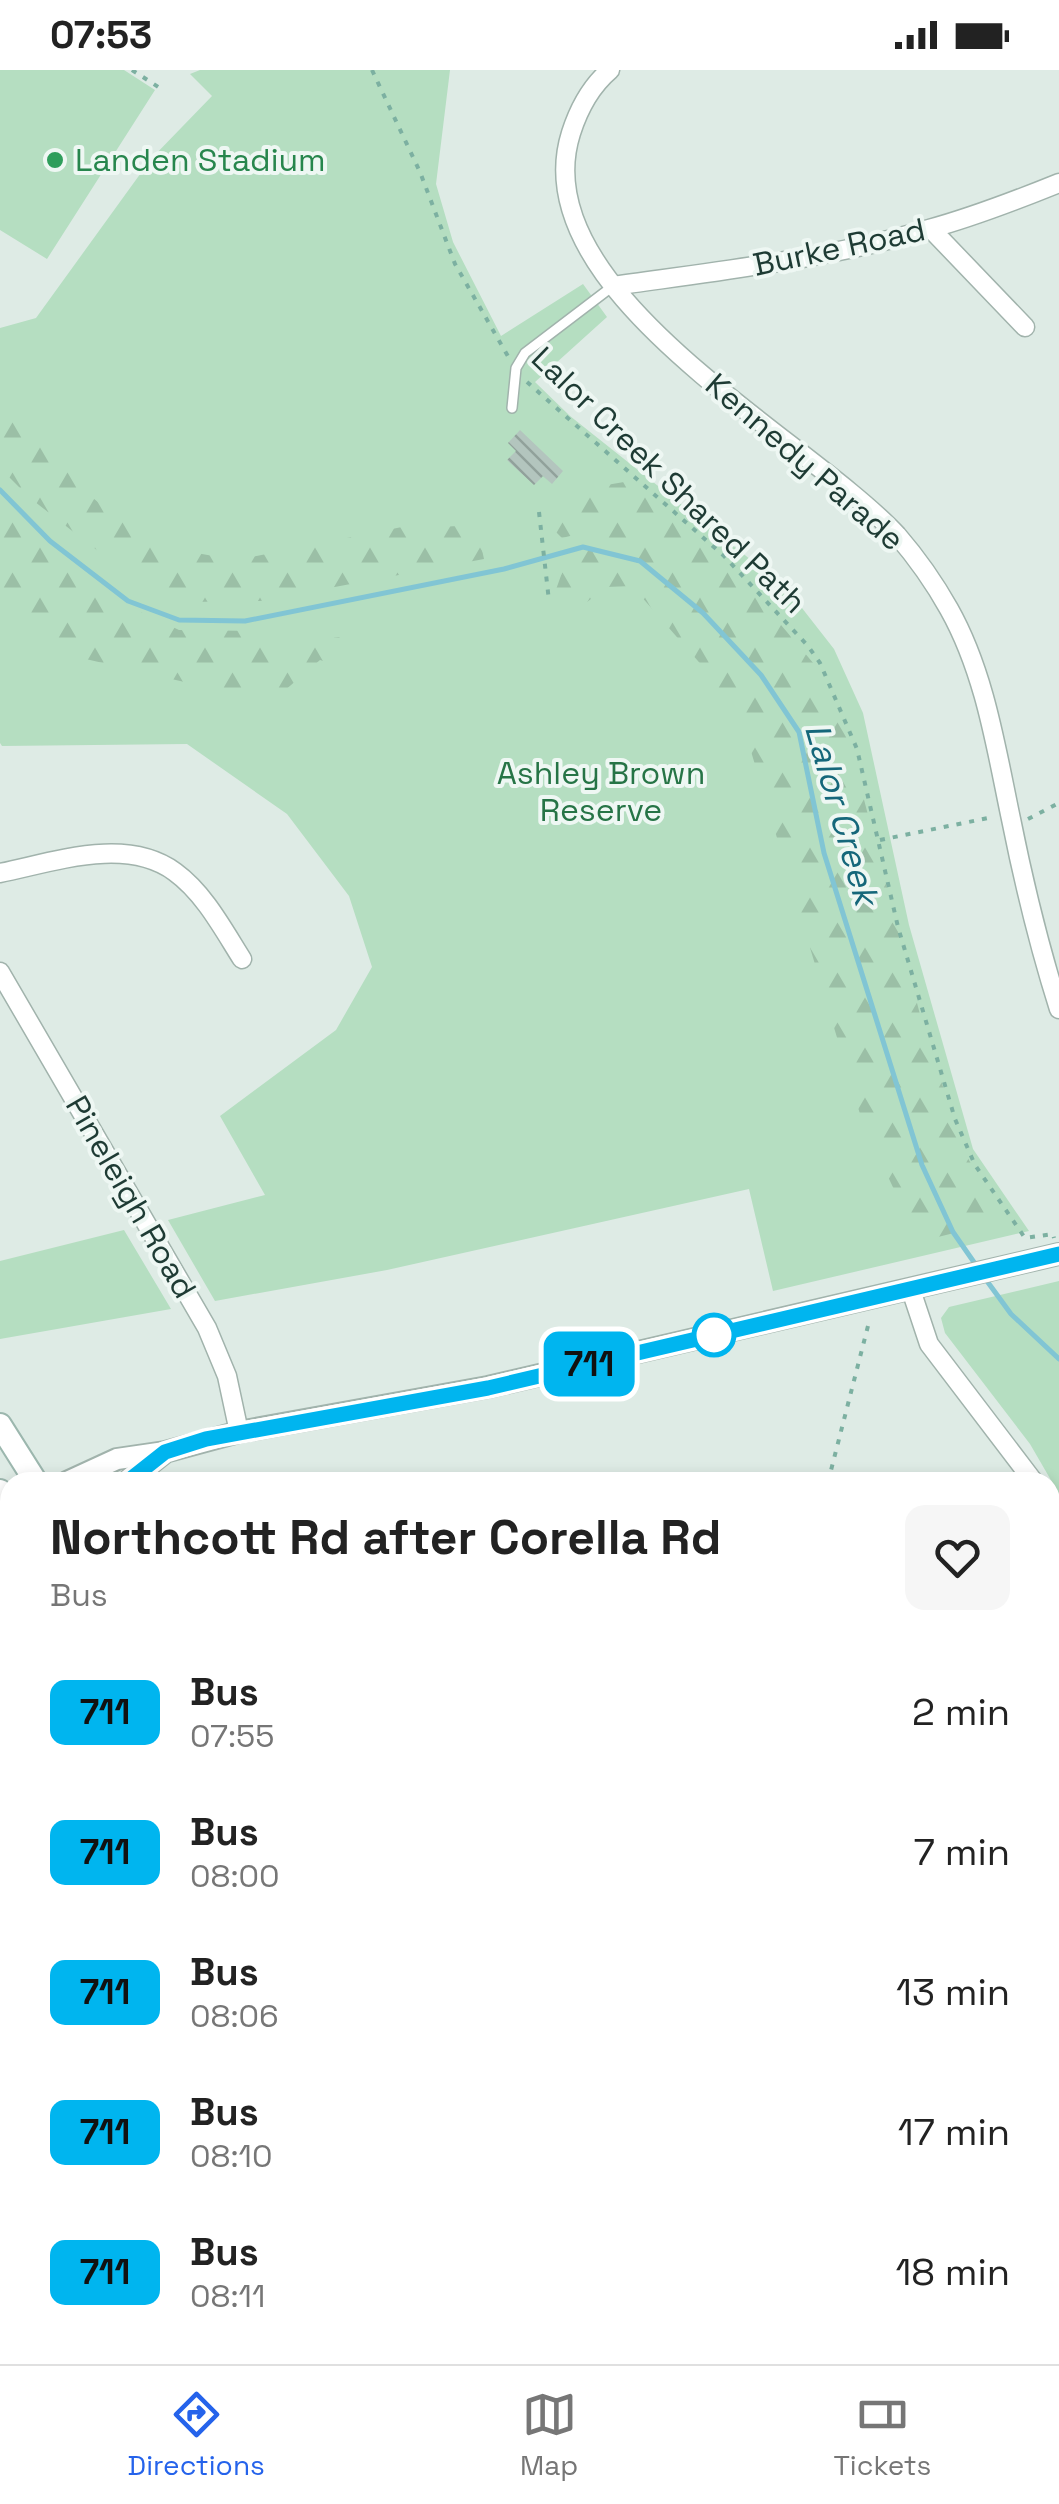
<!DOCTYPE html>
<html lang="en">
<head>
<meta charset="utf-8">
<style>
	:root { --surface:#fff; --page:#f6f6f6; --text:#222; --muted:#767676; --line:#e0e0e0; --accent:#2563eb }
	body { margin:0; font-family:"Space Grotesk",sans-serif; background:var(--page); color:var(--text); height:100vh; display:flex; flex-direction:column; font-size:38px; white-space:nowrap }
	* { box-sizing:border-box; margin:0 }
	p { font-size:32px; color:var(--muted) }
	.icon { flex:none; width:55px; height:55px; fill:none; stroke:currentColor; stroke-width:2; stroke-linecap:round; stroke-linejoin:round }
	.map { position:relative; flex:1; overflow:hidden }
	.side { position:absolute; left:0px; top:1402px; width:1060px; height:892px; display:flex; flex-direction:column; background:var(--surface); border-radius:30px 30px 0 0; box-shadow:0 5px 15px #0003 }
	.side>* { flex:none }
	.badge { padding:0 20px; border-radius:15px; font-size:35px; line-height:65px }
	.map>.badge { position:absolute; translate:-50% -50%; box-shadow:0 0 0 5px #fff }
	.round { display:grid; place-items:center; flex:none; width:105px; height:105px; border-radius:20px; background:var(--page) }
	.summary { display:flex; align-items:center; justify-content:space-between; height:170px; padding:0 50px }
	h1 { font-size:48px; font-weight:800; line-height:75px }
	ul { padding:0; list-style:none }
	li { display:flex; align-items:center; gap:30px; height:140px; padding:0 50px }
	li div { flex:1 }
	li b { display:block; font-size:38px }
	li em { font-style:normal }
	li .badge { min-width:110px; font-weight:700; text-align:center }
	.status { display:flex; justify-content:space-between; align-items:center; height:70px; padding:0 50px; background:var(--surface); direction:ltr }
	.status svg { height:28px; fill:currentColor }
	.dock { display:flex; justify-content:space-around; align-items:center; height:140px; border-top:2px solid var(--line); background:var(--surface); font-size:28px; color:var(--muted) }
	.dock a { display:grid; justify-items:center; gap:5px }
	.dock .on { color:var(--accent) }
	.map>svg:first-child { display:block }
</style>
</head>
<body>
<div class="status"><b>07:53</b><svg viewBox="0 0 49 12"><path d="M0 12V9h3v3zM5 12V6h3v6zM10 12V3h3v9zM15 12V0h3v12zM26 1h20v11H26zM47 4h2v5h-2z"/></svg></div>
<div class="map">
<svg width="1059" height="2294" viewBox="0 0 1059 2294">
	<defs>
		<pattern id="forest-firs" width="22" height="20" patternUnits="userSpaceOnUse" patternTransform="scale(2.5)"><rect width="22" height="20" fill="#b5dec1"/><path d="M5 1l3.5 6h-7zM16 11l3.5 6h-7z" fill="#9bbfa6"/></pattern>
		<pattern id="building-back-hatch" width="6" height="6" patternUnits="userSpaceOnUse" patternTransform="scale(2.5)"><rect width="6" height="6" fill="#b3c5be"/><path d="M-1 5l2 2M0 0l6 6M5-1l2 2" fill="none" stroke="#91a19b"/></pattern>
	</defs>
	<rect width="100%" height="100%" fill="#deebe5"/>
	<!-- built -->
	<path fill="#ccdad4" d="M0 1455 10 1471V2164L0 2178Z"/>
	<!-- green -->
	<path fill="#b5dec1" d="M0 0H124L155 20 47 189 0 160Z
		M200 0H450L436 114 453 172 501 266 583 214 607 247 535 312 570 346 765 501 791 524 834 579 863 643 909 855 973 1079 1029 1161 773 1221 749 1119 387 1200 215 1231 168 1150 265 1125 220 1046 336 960 372 897 349 826 287 744 187 674 2 676 0 673V258L36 248 151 89 212 26 190 4Z
		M124 1160 171 1239 0 1269V1191Z
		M1059 1211V1424L1030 1374 945 1263 941 1248 949 1237Z
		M157 2285H274L261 2294H177Z"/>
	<!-- forest -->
	<path fill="url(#forest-firs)" d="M0 336 22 343 88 424 151 475 236 490 407 456C432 460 453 454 477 457L484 489 260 531 187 532 139 513 30 428 0 398Z
		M624 412 657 435 753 522 814 594 849 672 923 956 964 1081 992 1132 978 1157 930 1169 909 1151 863 1054 750 678 705 599 632 516 606 517 572 544 553 528 564 497 602 470 590 461 562 468 549 455 589 418Z
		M0 431 32 466 119 532 179 560 262 561 290 574 339 567 350 578 340 596 320 590 276 628 223 621 60 583 16 556 0 534Z"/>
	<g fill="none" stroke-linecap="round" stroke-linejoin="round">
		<!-- stream -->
		<path stroke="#81c5d4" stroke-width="5" d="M0 420 50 471 128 531 179 550 245 551 504 499 583 477 640 491 703 543 761 605 799 662 824 783 922 1095 953 1162 978 1198
			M984 1207 1011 1244 1059 1289"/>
	</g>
	<!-- building -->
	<path fill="url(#building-back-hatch)" d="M520 360 563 401 552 414 543 406 534 415 507 390 516 381 508 373Z"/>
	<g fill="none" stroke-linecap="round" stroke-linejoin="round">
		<defs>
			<path id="service" d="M512 338 516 298 525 283 613 216"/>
			<path id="minor" d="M610 0C590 17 579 38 571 63 521 221 806 367 897 465 916 487 935 514 949 539 985 603 996 678 1011 749 1024 814 1039 876 1059 939
				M931 159 1025 257
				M613 216C719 201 827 189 929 159 973 147 1017 130 1059 113
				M0 803C54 792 126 766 175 802 204 823 223 859 242 889
				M0 902 207 1258 227 1306 239 1362
				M911 1220 929 1274 1034 1412
				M1050 1433 1059 1445
				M1050 1637 1059 1636
				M1050 1862 1059 1860
				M1050 2152 1059 2162
				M503 2285 508 2294
				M71 2294 78 2285"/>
			<path id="tertiary" d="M67 1412 117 1389 165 1382 239 1362 488 1317 1059 1184
				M127 1412 164 1383"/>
			<path id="secondary" d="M0 1355 36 1412
				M0 1421 10 1436
				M774 2285 779 2294
				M821 2285 826 2294"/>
		</defs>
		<!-- service casing -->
		<use href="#service" stroke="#a1b3ac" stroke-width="12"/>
		<!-- minor casing -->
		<use href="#minor" stroke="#a1b3ac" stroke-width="21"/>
		<!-- tertiary casing -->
		<use href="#tertiary" stroke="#a1b3ac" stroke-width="24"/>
		<!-- secondary casing -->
		<use href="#secondary" stroke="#9cb7ae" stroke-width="26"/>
		<!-- path -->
		<path stroke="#7cb0a1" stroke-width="4" stroke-dasharray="5 8" stroke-linecap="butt" d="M132 0 163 20
			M372 0 420 102 455 194 509 288
			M527 312 724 486 808 576 820 593 857 679 898 857 955 1049 975 1095 1025 1168 1053 1164 1054 1168
			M539 442 549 531
			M1028 749 1059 733
			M880 770 993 747
			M828 1412 869 1252"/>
		<!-- service -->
		<use href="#service" stroke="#fff" stroke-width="9"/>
		<!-- minor -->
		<use href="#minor" stroke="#fff" stroke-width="18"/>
		<!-- tertiary -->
		<use href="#tertiary" stroke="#fff" stroke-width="20"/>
		<!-- secondary -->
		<use href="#secondary" stroke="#fff" stroke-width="22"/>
	</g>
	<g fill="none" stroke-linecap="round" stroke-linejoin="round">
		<defs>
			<path id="line" d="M127 1412 165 1382 206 1369 488 1318 1059 1184"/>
		</defs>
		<!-- line casing -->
		<use href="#line" stroke="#fff" stroke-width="22"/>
		<!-- line -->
		<use href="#line" stroke="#00b5ef" stroke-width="15"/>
	</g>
	<!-- markers -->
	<circle fill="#2e9e5b" stroke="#eef7f3" stroke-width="4" cx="55" cy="90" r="10"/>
	<circle fill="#fff" stroke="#00b5ef" stroke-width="5" cx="714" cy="1265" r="20"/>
	<g text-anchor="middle" stroke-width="8" stroke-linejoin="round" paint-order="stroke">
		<!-- leisure labels -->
		<g font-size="32" fill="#27864d" stroke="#eef7f3" text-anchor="start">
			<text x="75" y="101">Landen Stadium</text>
		</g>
		<!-- street labels -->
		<g font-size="32" fill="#1e3b34" stroke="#eef7f3">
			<text transform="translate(839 177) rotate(-12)" y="11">Burke Road</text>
			<text transform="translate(805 392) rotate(41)" y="11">Kennedy Parade</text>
			<text transform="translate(669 410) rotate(44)" y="11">Lalor Creek Shared Path</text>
			<text transform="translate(131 1127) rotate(60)" y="11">Pineleigh Road</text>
		</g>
		<!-- park labels -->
		<g font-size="32" fill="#267446" stroke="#eef7f3">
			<text x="601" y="714">Ashley Brown<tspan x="601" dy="37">Reserve</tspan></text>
		</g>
		<!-- water labels -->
		<g font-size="35" font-style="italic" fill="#15677a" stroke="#eef7f3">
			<text transform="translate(842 744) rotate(74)" y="12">Lalor Creek</text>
		</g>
	</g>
</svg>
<b class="badge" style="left:589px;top:1294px;background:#00b5ef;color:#111">711</b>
<section class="side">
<div class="summary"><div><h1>Northcott Rd after Corella Rd</h1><p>Bus</p></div><a class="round"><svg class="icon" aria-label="heart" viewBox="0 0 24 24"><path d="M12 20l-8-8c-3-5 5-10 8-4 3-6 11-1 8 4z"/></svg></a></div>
<ul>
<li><span class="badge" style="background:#00b5ef;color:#111">711</span><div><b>Bus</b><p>07:55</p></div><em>2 min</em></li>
<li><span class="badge" style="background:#00b5ef;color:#111">711</span><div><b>Bus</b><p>08:00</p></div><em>7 min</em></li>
<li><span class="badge" style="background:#00b5ef;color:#111">711</span><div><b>Bus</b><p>08:06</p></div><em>13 min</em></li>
<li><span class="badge" style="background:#00b5ef;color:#111">711</span><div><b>Bus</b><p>08:10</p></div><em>17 min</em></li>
<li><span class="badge" style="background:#00b5ef;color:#111">711</span><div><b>Bus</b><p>08:11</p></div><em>18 min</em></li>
</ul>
</section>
</div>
<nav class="dock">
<a class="on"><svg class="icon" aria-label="directions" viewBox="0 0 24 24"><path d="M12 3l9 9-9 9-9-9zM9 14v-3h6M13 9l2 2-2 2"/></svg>Directions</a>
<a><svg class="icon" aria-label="map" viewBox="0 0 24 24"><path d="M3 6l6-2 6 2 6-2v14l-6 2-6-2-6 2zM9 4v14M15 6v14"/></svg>Map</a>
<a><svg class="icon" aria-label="tickets" viewBox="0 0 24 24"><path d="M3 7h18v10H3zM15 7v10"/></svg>Tickets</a>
</nav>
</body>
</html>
